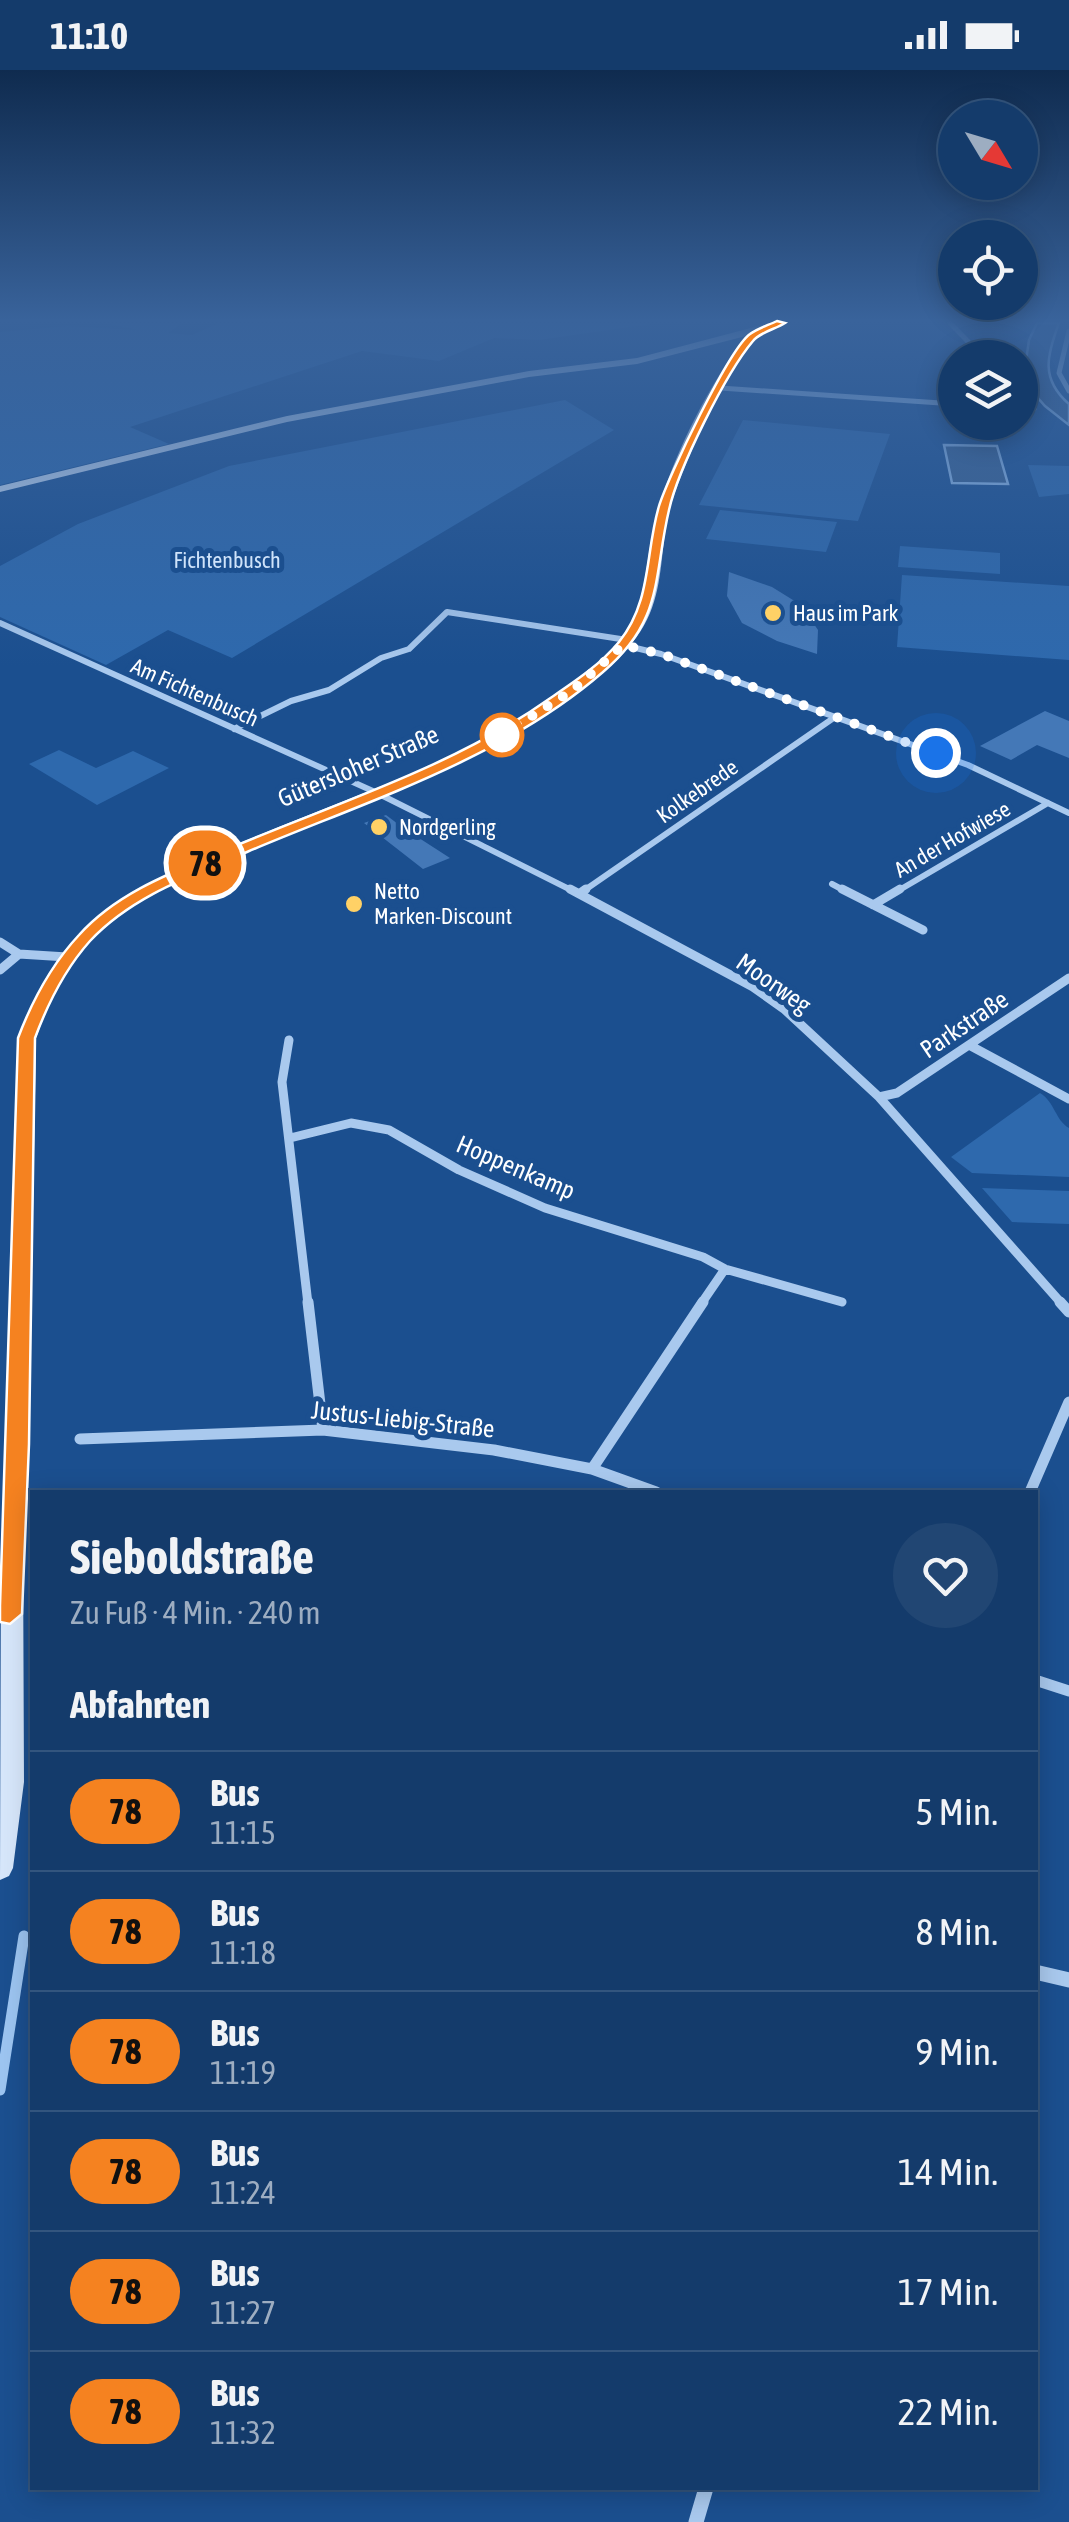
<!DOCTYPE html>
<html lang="de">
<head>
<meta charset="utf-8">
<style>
	:root { --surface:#143b6b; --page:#214673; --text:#f1f3f6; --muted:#9dadc1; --line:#33557e }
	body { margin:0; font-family:"Asap Condensed",sans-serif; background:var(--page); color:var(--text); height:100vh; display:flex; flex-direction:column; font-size:38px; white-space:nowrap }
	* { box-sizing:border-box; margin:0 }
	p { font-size:32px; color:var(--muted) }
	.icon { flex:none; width:55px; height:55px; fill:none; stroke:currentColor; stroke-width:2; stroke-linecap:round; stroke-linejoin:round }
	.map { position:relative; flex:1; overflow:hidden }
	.drawer { position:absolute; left:30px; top:1420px; width:1008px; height:1000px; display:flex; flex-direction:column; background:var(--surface); border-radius:0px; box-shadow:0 5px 25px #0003,0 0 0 2px var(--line) }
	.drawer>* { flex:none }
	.badge { padding:0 20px; border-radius:32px; font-size:35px; line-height:65px }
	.needle { width:65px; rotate:128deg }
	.controls { position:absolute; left:938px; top:30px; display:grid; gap:20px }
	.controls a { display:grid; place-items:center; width:100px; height:100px; border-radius:50%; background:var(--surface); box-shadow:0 5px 25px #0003,0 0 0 2px var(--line); font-size:50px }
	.you { position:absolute; width:50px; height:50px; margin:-25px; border:8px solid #fff; border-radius:50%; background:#1a73e8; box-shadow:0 0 0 15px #1a73e833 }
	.map>.badge { position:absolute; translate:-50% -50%; box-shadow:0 0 0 5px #fff }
	h2 { padding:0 40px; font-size:38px; line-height:90px }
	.round { display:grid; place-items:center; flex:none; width:105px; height:105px; border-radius:52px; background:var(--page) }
	.head { display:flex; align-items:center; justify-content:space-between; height:170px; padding:0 40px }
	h1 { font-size:48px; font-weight:700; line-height:75px }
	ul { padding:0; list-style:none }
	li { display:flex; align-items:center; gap:30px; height:120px; padding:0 40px; border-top:2px solid var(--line) }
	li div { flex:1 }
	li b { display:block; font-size:38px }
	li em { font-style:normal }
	li .badge { min-width:110px; font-weight:700; text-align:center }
	.status { display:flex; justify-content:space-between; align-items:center; height:70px; padding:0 50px; background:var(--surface); direction:ltr }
	.status svg { height:28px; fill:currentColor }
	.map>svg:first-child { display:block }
</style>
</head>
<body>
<div class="status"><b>11:10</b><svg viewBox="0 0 49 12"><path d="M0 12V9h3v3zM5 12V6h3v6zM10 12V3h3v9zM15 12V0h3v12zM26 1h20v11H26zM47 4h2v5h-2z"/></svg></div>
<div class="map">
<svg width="1069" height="2452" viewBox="0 0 1069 2452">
	<rect width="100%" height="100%" fill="#1b4f8f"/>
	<!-- green -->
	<path fill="#2e69ad" d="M105 253H182L168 263 192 265 219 253H658L539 270 494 268 439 291 362 281 130 357 169 374 0 415V262L67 256 137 260Z
		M565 330 614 360 232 588 168 560 106 595 0 547V496L78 454 229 396Z
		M743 350 890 364 858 451 699 435Z
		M1028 395 1069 396V424L1039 427Z
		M720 440 837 452 826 482 706 469Z
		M900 476 1000 483V504L898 497Z
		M902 505 1069 516V590L897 577Z
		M59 680 96 698 133 681 169 698 97 735 29 694Z
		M1040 1023C1055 1032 1055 1050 1069 1058V1107L972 1103 951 1087Z
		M982 1118 1069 1121V1154L1012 1152Z"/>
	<!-- water -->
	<path fill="#3c6290" stroke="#9cc4f0" stroke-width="2.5" d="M1037 253H1059C1047 285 1040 309 1069 334V355L1045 336 1023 311 1029 270Z
		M944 375 997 376 1008 414 952 413Z"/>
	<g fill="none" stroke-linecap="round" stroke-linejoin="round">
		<!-- stream -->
		<path stroke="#9cc4f0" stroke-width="11" d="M0 2020 24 1866"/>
	</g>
	<!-- building -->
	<path fill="#4478b7" d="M729 502 772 517 801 535 818 560 817 584 777 571 742 553 727 526Z
		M1045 641 1069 651V688L1037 675 1011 690 980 676Z
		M386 745 402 757 450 788 423 799 364 753Z"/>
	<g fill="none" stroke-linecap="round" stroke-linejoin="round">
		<!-- street-far4 -->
		<path stroke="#a9c9ee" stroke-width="5" d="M950 253 984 288
			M1069 261 1059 303 1069 321
			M720 318 955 334
			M1020 338 1034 339"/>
		<!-- street-far3 -->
		<path stroke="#a9c9ee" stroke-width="6" d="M0 553 375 722 575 822
			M623 575 661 584 968 695 1069 743
			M234 659 291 631 329 620 381 588 409 579 447 542 627 570
			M832 814 847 822
			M582 822 835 647
			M896 822 1048 733"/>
		<!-- street-far2 -->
		<path stroke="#a9c9ee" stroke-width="9" d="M570 819 753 917 784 939 879 1027 1062 1234
			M842 819 923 860
			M579 824 586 819
			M873 835 900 819
			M0 872 19 884 67 887
			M0 900 19 884
			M289 970 282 1012 308 1234
			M969 975 1069 1029
			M879 1027 897 1023 1069 908
			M290 1068 351 1053 389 1060 459 1100 545 1138 703 1187 725 1199 842 1232
			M701 1234 725 1199"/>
		<!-- street-far1 -->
		<path stroke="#a9c9ee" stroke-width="11" d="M308 1232 323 1360
			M1060 1232 1069 1242
			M80 1369 323 1360 494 1380 592 1399 656 1422
			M592 1399 703 1232
			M1030 1422 1069 1332
			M1035 1610 1069 1621"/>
		<!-- street -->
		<path stroke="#a9c9ee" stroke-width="15" d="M1035 1902 1069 1910
			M696 2452 706 2418"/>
		<!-- secondary -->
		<path fill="#d6e6fa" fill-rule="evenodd" d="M770 253H786C778 257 766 258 758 264 731 286 676 410 668 446 661 478 663 512 650 543 636 577 604 604 574 625 483 689 378 726 275 769 209 796 136 822 86 876 61 902 48 935 36 968L29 1374 23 1474 24 1712 13 1798 9 1806 0 1810 1 1474 7 1374 18 968C32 933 48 898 74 870 122 818 193 792 257 766 370 719 492 681 588 602 658 544 637 509 660 434 676 380 711 311 746 266L637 294 529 307 287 352 0 422V416L287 346 529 301 637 288Z"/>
	</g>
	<!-- sky -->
	<linearGradient id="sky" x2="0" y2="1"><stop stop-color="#0f2b4f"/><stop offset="0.42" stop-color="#39639b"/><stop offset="1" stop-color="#39639b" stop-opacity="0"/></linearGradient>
	<rect width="1069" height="596" fill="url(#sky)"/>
	<!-- line -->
	<path fill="#f58220" stroke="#fff" stroke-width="2.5" d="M777 251 785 253C776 259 760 262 753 271 726 303 678 399 669 440 653 508 664 550 603 602 503 689 367 731 247 782 193 805 132 826 90 871 65 899 48 933 35 968L29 1374 22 1544 10 1554 0 1552V1536L18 968C32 931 51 895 79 865 119 820 181 799 235 776 340 732 456 695 549 629 574 612 600 595 619 572 652 531 645 483 659 436 668 407 729 279 750 264 758 258 769 255 777 251Z"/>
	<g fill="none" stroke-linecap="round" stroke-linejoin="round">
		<!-- walk -->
		<path stroke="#fff" stroke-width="10" stroke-dasharray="0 18" d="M502 665 573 620 623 575 661 584 936 683"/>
	</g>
	<!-- markers -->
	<g fill="#ffd166" stroke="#1b4f8f" stroke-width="4">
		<circle cx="773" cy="543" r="10"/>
		<circle cx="379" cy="757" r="10"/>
		<circle cx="354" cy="834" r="10"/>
	</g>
	<circle fill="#fff" stroke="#f58220" stroke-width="5" cx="502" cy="665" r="20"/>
	<g text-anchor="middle" stroke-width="10" stroke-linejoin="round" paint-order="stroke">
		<!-- far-park labels -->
		<g font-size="22" fill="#cfe3fa" stroke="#1b4f8f">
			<text x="227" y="498">Fichtenbusch</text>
		</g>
		<!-- far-poi labels -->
		<g font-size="22" fill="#fff" stroke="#1b4f8f" text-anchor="start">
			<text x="793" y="551">Haus im Park</text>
			<text x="399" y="765">Nordgerling</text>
			<text x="374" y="829">Netto<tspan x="374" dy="25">Marken-Discount</tspan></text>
		</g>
		<!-- far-street labels -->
		<g font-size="22" fill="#fff" stroke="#1b4f8f">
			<text transform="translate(195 622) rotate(24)" y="8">Am Fichtenbusch</text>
			<text transform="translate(697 721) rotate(-35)" y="8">Kolkebrede</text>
			<text transform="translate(952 769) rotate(-30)" y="8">An der Hofwiese</text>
		</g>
		<!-- street labels -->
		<g font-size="25" fill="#fff" stroke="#1b4f8f">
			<text transform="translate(358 696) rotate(-23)" y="9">Gütersloher Straße</text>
			<text transform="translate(774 913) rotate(35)" y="9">Moorweg</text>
			<text transform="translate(964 954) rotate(-34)" y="9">Parkstraße</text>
			<text transform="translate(516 1097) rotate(23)" y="9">Hoppenkamp</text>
			<text transform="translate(403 1349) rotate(6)" y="9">Justus-Liebig-Straße</text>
		</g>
	</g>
</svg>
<div class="controls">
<a><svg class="needle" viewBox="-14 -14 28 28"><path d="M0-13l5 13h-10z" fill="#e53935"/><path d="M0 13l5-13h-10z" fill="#9dadc1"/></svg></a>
<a><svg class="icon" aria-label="locate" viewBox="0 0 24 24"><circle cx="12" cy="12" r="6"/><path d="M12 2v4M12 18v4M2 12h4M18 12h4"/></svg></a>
<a><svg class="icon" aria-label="layers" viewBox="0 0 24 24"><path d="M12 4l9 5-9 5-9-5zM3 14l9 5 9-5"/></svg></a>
</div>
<div class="you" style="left:936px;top:683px"></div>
<b class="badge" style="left:205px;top:793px;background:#f58220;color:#111">78</b>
<section class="drawer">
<div class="head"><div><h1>Sieboldstraße</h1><p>Zu Fuß · 4 Min. · 240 m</p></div><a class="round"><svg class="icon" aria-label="heart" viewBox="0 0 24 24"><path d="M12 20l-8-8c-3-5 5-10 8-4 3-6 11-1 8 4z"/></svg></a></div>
<h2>Abfahrten</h2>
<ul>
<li><span class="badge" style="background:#f58220;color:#111">78</span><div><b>Bus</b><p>11:15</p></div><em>5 Min.</em></li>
<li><span class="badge" style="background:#f58220;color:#111">78</span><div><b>Bus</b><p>11:18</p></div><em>8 Min.</em></li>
<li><span class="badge" style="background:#f58220;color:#111">78</span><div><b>Bus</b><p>11:19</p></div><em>9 Min.</em></li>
<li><span class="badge" style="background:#f58220;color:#111">78</span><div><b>Bus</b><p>11:24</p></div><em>14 Min.</em></li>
<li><span class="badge" style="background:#f58220;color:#111">78</span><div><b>Bus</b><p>11:27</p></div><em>17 Min.</em></li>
<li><span class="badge" style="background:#f58220;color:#111">78</span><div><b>Bus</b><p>11:32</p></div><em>22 Min.</em></li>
</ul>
</section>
</div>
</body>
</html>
